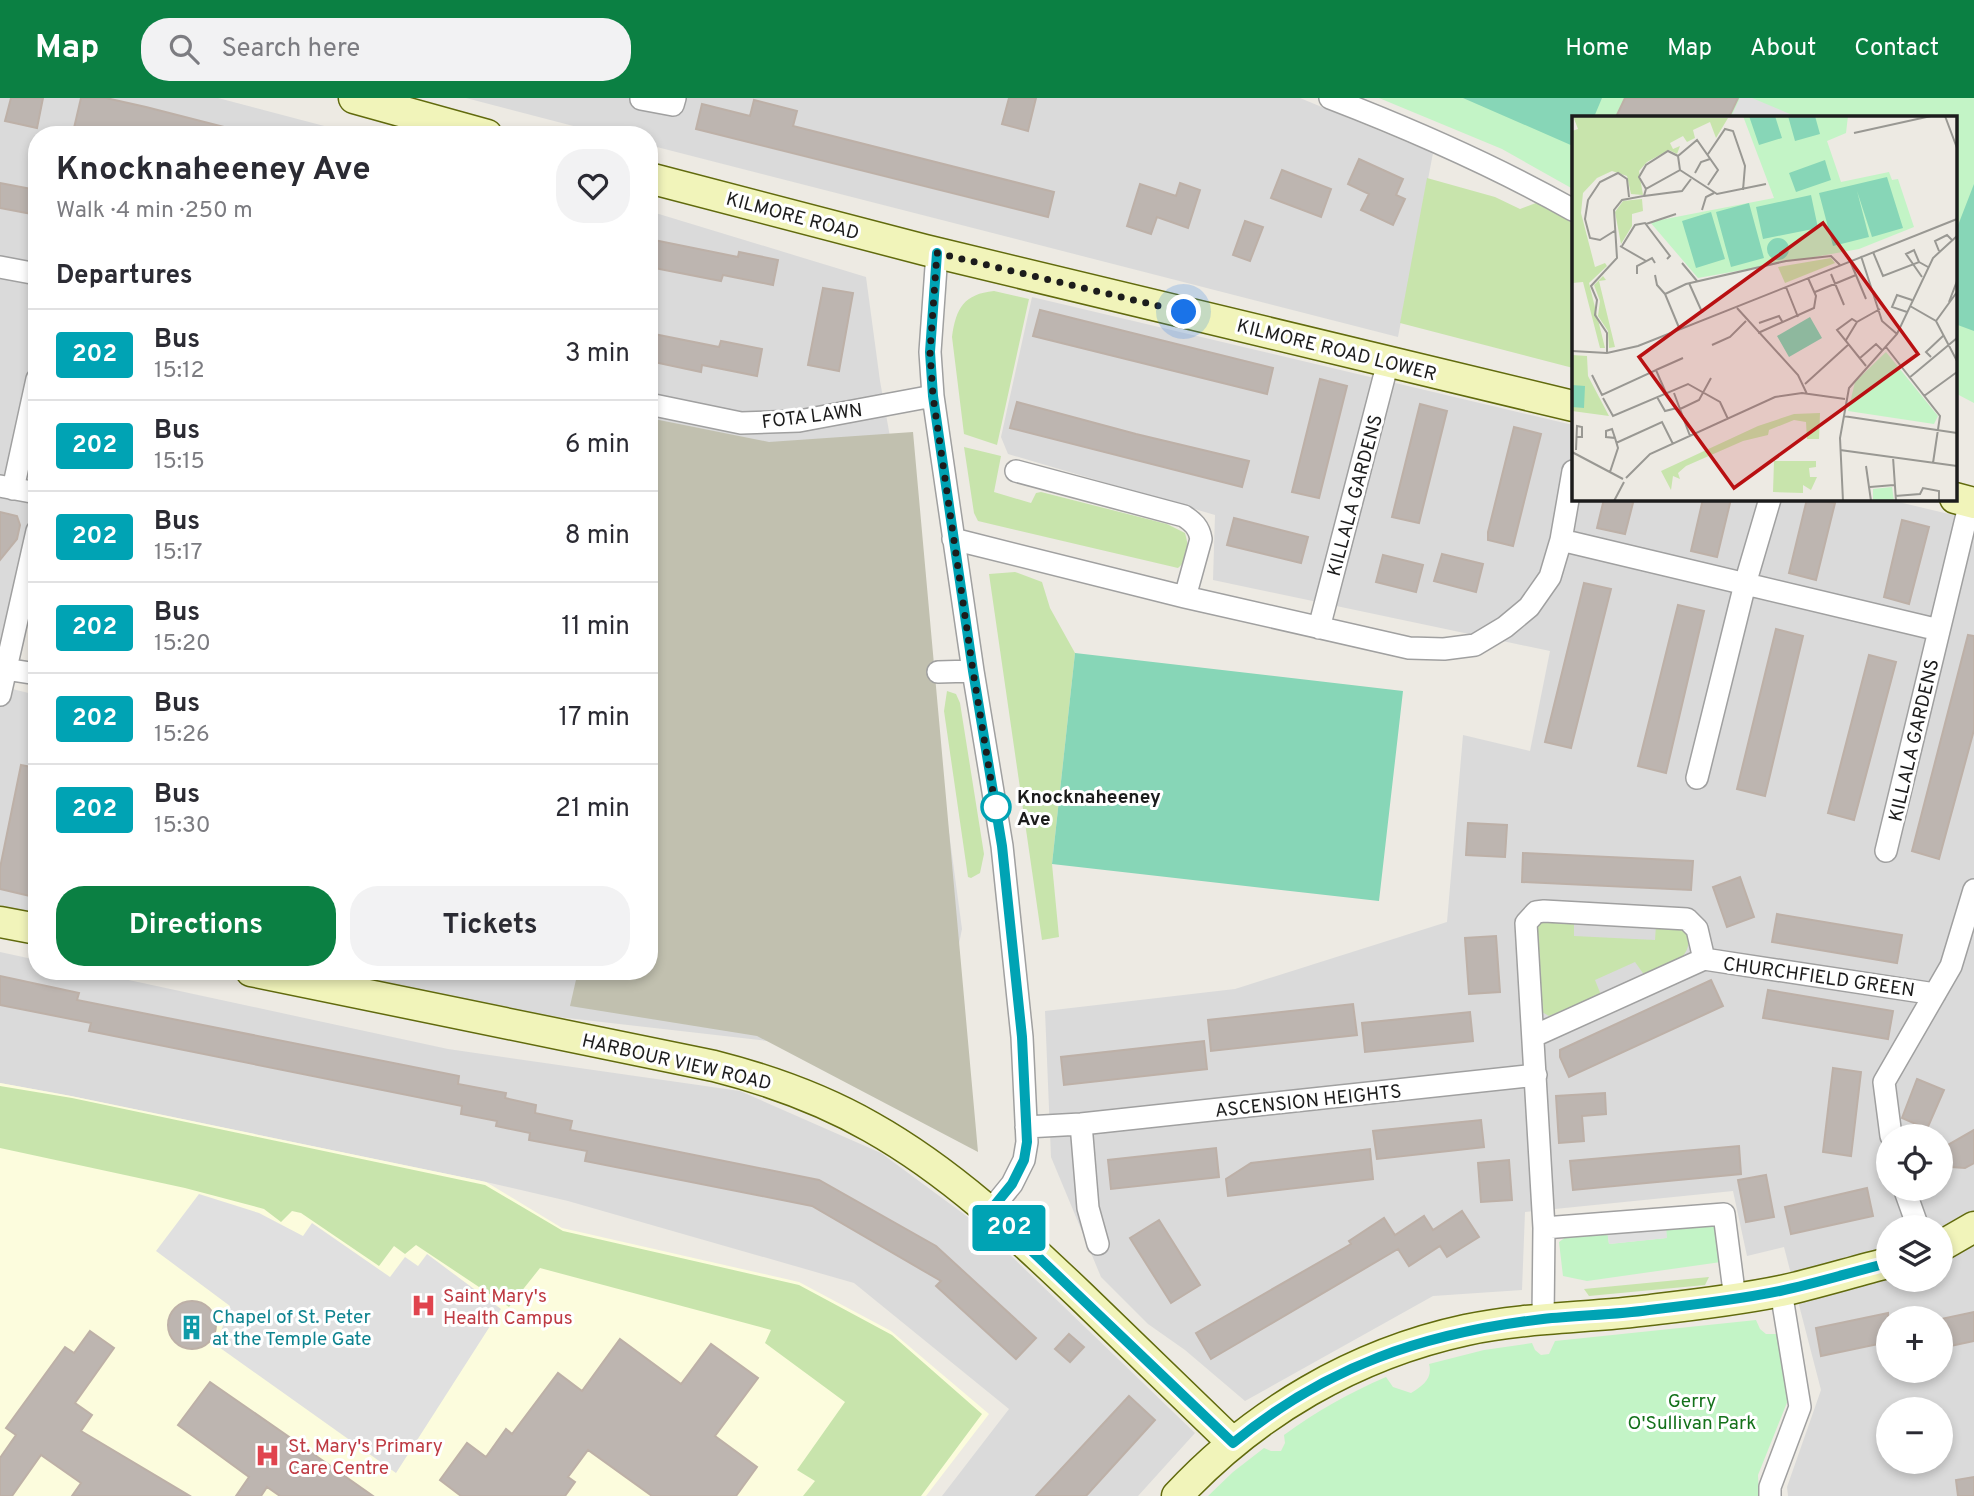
<!DOCTYPE html>
<html lang="en">
<head>
<meta charset="utf-8">
<style>
	:root { --surface:#fff; --page:#f2f2f3; --text:#2b2b33; --muted:#7c7c81; --line:#e1e1e2; --accent:#0b8043 }
	body { margin:0; font-family:Overpass,sans-serif; background:var(--page); color:var(--text); height:100vh; display:flex; flex-direction:column; font-size:26px; white-space:nowrap }
	* { box-sizing:border-box; margin:0 }
	p { font-size:23px; color:var(--muted) }
	.icon { flex:none; width:38px; height:38px; fill:none; stroke:currentColor; stroke-width:2; stroke-linecap:round; stroke-linejoin:round }
	.map { position:relative; flex:1; overflow:hidden }
	.side { position:absolute; left:28px; top:28px; width:630px; height:854px; display:flex; flex-direction:column; background:var(--surface); border-radius:28px; box-shadow:0 4px 10px #0003 }
	.side>* { flex:none }
	.badge { padding:0 14px; border-radius:5px; font-size:24px; line-height:46px }
	.tools { position:absolute; left:1876px; top:1026px; display:grid; gap:14px }
	.tools a { display:grid; place-items:center; width:77px; height:77px; border-radius:50%; background:var(--surface); box-shadow:0 4px 10px #0003; font-size:35px }
	.you { position:absolute; width:35px; height:35px; margin:-18px; border:5px solid #fff; border-radius:50%; background:#1a73e8; box-shadow:0 0 0 10px #1a73e833 }
	.map>.badge { position:absolute; translate:-50% -50%; box-shadow:0 0 0 4px #fff }
	h2 { padding:0 28px; font-size:26px; line-height:63px }
	.round { display:grid; place-items:center; flex:none; width:74px; height:74px; border-radius:28px; background:var(--page) }
	.head { display:flex; align-items:center; justify-content:space-between; height:119px; padding:0 28px }
	h1 { font-size:33px; font-weight:700; line-height:52px }
	.button { display:flex; gap:14px; margin-top:auto; padding:14px 28px }
	.button a { flex:1; height:80px; border-radius:28px; background:var(--accent); color:#fff; font-size:28px; font-weight:700; line-height:80px; text-align:center }
	.button a+a { background:var(--page); color:var(--text) }
	ul { padding:0; list-style:none }
	li { display:flex; align-items:center; gap:21px; height:91px; padding:0 28px; border-top:2px solid var(--line) }
	li div { flex:1 }
	li b { display:block; font-size:26px }
	li em { font-style:normal }
	li .badge { min-width:77px; font-weight:700; text-align:center }
	header { display:flex; align-items:center; gap:42px; box-sizing:border-box; height:98px; padding:0 35px; background:var(--accent); color:#fff }
	header strong { font-size:33px }
	nav { display:flex; gap:38px; margin-inline-start:auto; font-size:24px }
	.search { width:490px; height:63px; background:var(--page); display:flex; align-items:center; gap:18px; box-sizing:border-box; padding:0 24px; border-radius:28px; color:var(--muted); font-size:26px }
	.map>svg:first-child { display:block }
</style>
</head>
<body>
<header>
<strong>Map</strong>
<div class="search"><svg class="icon" aria-label="search" viewBox="0 0 24 24"><circle cx="10" cy="10" r="6"/><path d="M15 15l6 6"/></svg>Search here</div>
<nav><a>Home</a><a>Map</a><a>About</a><a>Contact</a></nav>
</header>
<div class="map">
<svg width="1974" height="1398" viewBox="0 0 1974 1398">
	<rect width="100%" height="100%" fill="#edeae3"/>
	<!-- residential -->
	<path fill="#dadada" fill-rule="evenodd" d="M0 0H218L328 29 326 37H37V480L12 591 37 597V815L0 808Z
		M466 0H1300L1433 55 1398 239 649 47V37H608Z
		M649 113 866 179 880 283 913 467 962 831 939 944 846 952 523 915 318 873H649Z
		M1032 199 1573 327V401H1886L1974 422V1398H1788L1787 1389 1821 1292 1784 1149 1747 1158 1733 1093 1525 1114 1522 1192 1433 1198 1245 1303 1185 1252 1148 1226 1101 1179 1051 1059 1045 913 1235 891 1447 824 1463 637 1530 653 1550 553 1213 482 1215 417 1008 356 1001 339ZM1888 1038H1941V1090H1888ZM1888 1129H1941V1181H1888ZM1888 1220H1941V1272H1888ZM1888 1311H1941V1363H1888Z
		M0 854 37 862V873H87L448 951 740 993 881 1055 980 1128 1195 1335 1138 1398H942L1009 1311 854 1185 568 1103 486 1084 71 998 0 985Z"/>
	<!-- education -->
	<path fill="#fcfcdd" d="M0 985 71 998 486 1084 562 1130 799 1184 891 1233 989 1316 926 1398H0Z"/>
	<!-- construction -->
	<path fill="#c1c0af" d="M649 320 769 344 913 334 978 1054 757 938 570 908 578 873H649Z"/>
	<!-- grass -->
	<path fill="#c8e4ac" d="M1427 80 1495 99 1520 111 1536 105 1573 125V270L1400 225Z
		M994 193 1029 201 997 347 964 336 952 239C956 210 964 196 994 193Z
		M964 349 1001 358 994 394 1031 405 1036 395 1041 394 1167 426 1185 435C1189 450 1190 459 1178 470L978 423 974 415Z
		M1015 474 1042 484 1050 510 1075 555 1052 766 1059 839 1042 842 989 476Z
		M947 593 956 596 960 605 984 756 980 775 971 780 968 779 944 613Z
		M1574 821V838L1655 842 1656 827H1678L1688 834C1693 864 1669 866 1645 878L1635 864 1595 882 1601 897 1549 918 1542 914 1541 909 1536 830 1538 824Z
		M0 988 72 1000 485 1087 563 1133 799 1187 892 1237 982 1316 921 1398H803L815 1383 797 1372 845 1304 765 1245 771 1232 540 1170 509 1209 416 1147 405 1156 394 1148 379 1168 301 1115 292 1113 281 1124 264 1111 185 1090 0 1050Z
		M1709 1179 1705 1187 1589 1198 1584 1191Z"/>
	<!-- park -->
	<path fill="#c3f4c6" d="M1379 0H1974V305L1955 295V19H1573V91L1502 51Z
		M1716 1122 1721 1164 1587 1183 1563 1178 1559 1144 1566 1139 1607 1132 1609 1146 1666 1140V1126Z
		M1756 1222 1760 1231 1766 1236H1777L1788 1302 1758 1377 1759 1398H1208L1233 1374 1264 1350 1271 1353H1281L1285 1345 1284 1337C1317 1313 1349 1295 1386 1279L1393 1289 1411 1295C1423 1288 1433 1280 1429 1266L1484 1252 1532 1245 1535 1252 1541 1257 1549 1256 1555 1243Z"/>
	<!-- pitch -->
	<path fill="#87d6b7" d="M1463 0H1602L1594 19H1573V48Z
		M1974 86V233L1955 226V135Z
		M1075 555 1403 593 1379 803 1052 766Z"/>
	<!-- parking -->
	<path fill="#e0e0e0" d="M1740 0H1752L1797 19H1731Z
		M199 1096 259 1115 303 1138 312 1125 390 1179 405 1159 418 1168 427 1156 501 1211 396 1375 216 1247 230 1208 156 1153Z
		M1666 1126 1667 1140 1609 1146 1607 1132Z"/>
	<!-- building -->
	<path fill="#bdb5b0" stroke="#bdb0a7" stroke-width="2" d="M11 0H43L37 30 5 23Z
		M81 0H106L146 9 228 30 227 37H105L74 30Z
		M1009 0H1036L1028 33 1002 26Z
		M1625 0H1738L1729 19H1616Z
		M754 2 797 13 793 28 1054 94 1048 119 696 31 702 6 750 18Z
		M1359 61 1403 81 1396 97 1405 101 1393 127 1361 112 1369 96 1348 86Z
		M1282 72 1331 91 1321 119 1271 100Z
		M0 85 37 92V117L0 110Z
		M1180 85 1200 92 1188 130 1157 119 1151 136 1127 128 1140 86 1176 98Z
		M1245 123 1263 129 1250 163 1233 157Z
		M649 141 738 159 739 154 778 162 773 187 723 177 721 183 649 169Z
		M823 190 853 195 839 273 808 267Z
		M1040 212 1273 270 1267 296 1033 238Z
		M649 235 719 249 721 243 762 251 757 278 702 267 701 274 649 263Z
		M1320 281 1347 288 1319 400 1292 394Z
		M1017 304 1136 336 1249 363 1242 389 1010 330Z
		M1420 306 1447 313 1419 425 1392 419Z
		M1514 329 1541 336 1513 448 1488 442V434Z
		M1604 401H1634L1625 436 1597 430Z
		M1703 401H1731L1717 459 1691 453Z
		M1807 401 1835 405 1816 482 1789 475Z
		M0 414 17 418 20 427 17 441 0 462Z
		M1234 420 1308 439 1301 465 1227 447Z
		M1902 422 1929 429 1909 506 1884 499Z
		M1442 456 1483 466 1476 494 1434 483Z
		M1383 457 1423 467 1416 494 1376 484Z
		M1584 485 1611 491 1571 650 1545 644Z
		M1678 507 1704 513 1666 675 1638 668Z
		M1776 531 1803 538 1765 698 1737 691Z
		M1968 537 1974 538V632L1939 761 1912 753Z
		M1869 557 1896 564 1854 722 1828 715Z
		M21 667 37 670V784L33 783 30 798 0 791V770Z
		M1468 725 1507 727 1505 759 1466 757Z
		M1523 755 1693 763 1691 792 1522 784Z
		M1740 779 1754 819 1727 829 1713 789Z
		M1777 816 1902 837 1897 865 1772 844Z
		M1496 838 1500 894 1469 896 1465 840Z
		M0 878 79 895 77 902 459 978 458 986 506 995 505 1000 536 1007 535 1015 572 1023 570 1032 819 1082 936 1148 1036 1240 1016 1261 936 1188 941 1183 812 1108 585 1063 587 1053 529 1042 530 1035 496 1028 497 1023 461 1016 462 1008 89 933 91 925 0 907Z
		M1711 882 1723 908 1569 979 1560 959V952Z
		M1768 892 1893 913 1888 941 1763 920Z
		M1353 906 1357 937 1211 953 1208 922Z
		M1470 914 1473 943 1365 954 1362 925Z
		M1204 943 1207 971 1064 987 1061 959Z
		M1833 970 1861 974 1851 1058 1823 1054Z
		M1917 981 1944 992 1927 1031 1902 1020Z
		M1605 995 1606 1016 1582 1018 1584 1043 1559 1045 1556 998Z
		M1481 1022 1484 1049 1377 1061 1373 1033Z
		M1974 1032V1065L1965 1070 1951 1069 1941 1051Z
		M1739 1048 1741 1076 1573 1092 1570 1063Z
		M1216 1050 1219 1079 1111 1091 1108 1062Z
		M1370 1051 1373 1081 1228 1098 1226 1081 1251 1065Z
		M1509 1062 1512 1102 1481 1104 1478 1065Z
		M1766 1077 1774 1119 1746 1124 1738 1082Z
		M1867 1090 1873 1118 1791 1136 1785 1109Z
		M1462 1113 1479 1139 1447 1159 1440 1148 1409 1168 1398 1151 1211 1261 1196 1235 1351 1146 1349 1143 1384 1120 1395 1137 1424 1118 1433 1132Z
		M1159 1122 1200 1187 1171 1205 1130 1140Z
		M168 1227a24 24 0 1 1 48 0a24 24 0 1 1-48 0Z
		M1974 1214V1243L1941 1250V1221Z
		M1888 1215V1244L1821 1258 1816 1230Z
		M90 1233 114 1250 75 1305 92 1317 81 1333 190 1398H72L81 1385 41 1357 12 1398H0V1360L16 1337 6 1330 65 1249 74 1255Z
		M1069 1236 1084 1249 1070 1264 1055 1251Z
		M620 1241 681 1286 711 1246 758 1280 715 1338 757 1369 736 1398H652L588 1352 568 1379 575 1384 565 1398H461L440 1382 467 1345 486 1359 506 1331 512 1336 558 1275 582 1293Z
		M210 1284 285 1336 373 1398H280L267 1389 261 1398H236L249 1379 178 1327Z
		M1129 1298 1155 1322 1086 1398H1036Z
		M1974 1379V1398H1958L1956 1382Z"/>
	<g fill="none" stroke-linecap="round" stroke-linejoin="round">
		<defs>
			<path id="street" d="M1330 0C1413 32 1495 68 1573 112
				M641 1 673 7 675 0
				M937 155 930 254 933 298 973 573 1002 748 1022 939 1027 1044 1024 1062 1012 1086 990 1113
				M0 169 37 176
				M649 306 741 325 799 323 933 298
				M1016 373 1184 418C1193 424 1199 429 1201 441L1185 499
				M0 388 37 395
				M13 391 37 281
				M953 441 1185 499 1409 550 1444 551 1475 547 1505 529 1529 509 1550 479 1561 442 1573 373
				M1561 442 1939 532
				M1319 530 1388 264
				M5 571 37 576
				M938 574 973 573
				M0 597 37 433
				M1697 680 1745 486 1770 401
				M1886 753 1970 404
				M1534 938 1704 861 1935 896
				M1081 1026 1088 1110 1098 1146
				M1026 1029 1081 1026 1536 977
				M1891 1038 1884 984 1951 868 1974 792
				M1904 1090 1918 1129
				M1544 1130 1724 1116 1735 1201
				M1543 1221 1544 1130 1526 825 1536 814 1544 813 1687 821 1697 831 1704 861
				M1770 1398V1389L1800 1309 1781 1193"/>
			<path id="secondary" d="M354 0 487 37
				M649 80 925 152 1573 308
				M1955 400 1974 405
				M0 824 37 831
				M251 873 714 968C769 982 822 1001 871 1029 951 1074 1016 1136 1081 1198 1131 1247 1182 1296 1233 1345
				M1941 1148 1974 1129
				M1177 1398C1254 1315 1355 1256 1466 1232 1527 1219 1589 1220 1650 1212 1693 1207 1738 1202 1781 1193 1817 1185 1852 1174 1888 1165"/>
		</defs>
		<!-- street casing -->
		<use href="#street" stroke="#a0a0a0" stroke-width="24"/>
		<!-- secondary casing -->
		<use href="#secondary" stroke="#616a0d" stroke-width="33"/>
		<!-- street -->
		<use href="#street" stroke="#fff" stroke-width="21"/>
		<!-- secondary -->
		<use href="#secondary" stroke="#f1f4ba" stroke-width="30"/>
	</g>
	<g fill="none" stroke-linecap="round" stroke-linejoin="round">
		<defs>
			<path id="line" d="M937 155 930 254 933 298 973 573 1002 748 1022 939 1027 1044 1024 1062 1012 1086 990 1113 1233 1345C1327 1268 1424 1235 1543 1221 1578 1217 1614 1217 1649 1212 1693 1207 1737 1202 1780 1193 1817 1185 1852 1174 1888 1165"/>
		</defs>
		<!-- line casing -->
		<use href="#line" stroke="#fff" stroke-width="16"/>
		<!-- line -->
		<use href="#line" stroke="#00a3b4" stroke-width="10"/>
		<!-- walk -->
		<path stroke="#1c1c1c" stroke-width="7" stroke-dasharray="0 12.6" d="M996 709 997 719 973 573 933 298 930 254 937 155 1184 214"/>
	</g>
	<!-- icons -->
	<defs>
		<symbol id="hospital-bare" viewBox="-9 -9 18 18"><path d="M-5-5h3v3.5h4V-5h3V5h-3V1.5h-4V5h-3Z" fill="#e0444e" stroke="#fff" stroke-width="2.5" paint-order="stroke"/></symbol>
		<symbol id="building-bare" viewBox="-9 -9 18 18"><path d="M-4-6H4V6H1V3H-1V6H-4ZM-2.5-4.3h1.7v1.8h-1.7ZM.8-4.3h1.7v1.8H.8ZM-2.5-1h1.7V.8h-1.7ZM.8-1h1.7V.8H.8Z" fill="#0f9aa8" stroke="#fff" stroke-width="2.5" paint-order="stroke"/></symbol>
	</defs>
	<g fill-rule="evenodd">
		<use href="#hospital-bare" x="406" y="1190" width="35" height="35"/>
		<use href="#building-bare" x="174" y="1212" width="35" height="35"/>
		<use href="#hospital-bare" x="250" y="1340" width="35" height="35"/>
	</g>
	<!-- markers -->
	<circle fill="#fff" stroke="#00a3b4" stroke-width="3.5" cx="996" cy="709" r="14"/>
	<g text-anchor="middle" stroke-width="6" stroke-linejoin="round" paint-order="stroke">
		<!-- street labels -->
		<g font-size="19" fill="#1c1c1c" stroke="#fff">
			<text transform="translate(793 117) rotate(15)" y="7">KILMORE ROAD</text>
			<text transform="translate(1337 251) rotate(14)" y="7">KILMORE ROAD LOWER</text>
			<text transform="translate(812 317) rotate(-7)" y="7">FOTA LAWN</text>
			<text transform="translate(1354 397) rotate(-75)" y="7">KILLALA GARDENS</text>
			<text transform="translate(1913 642) rotate(-77)" y="7">KILLALA GARDENS</text>
			<text transform="translate(1819 878) rotate(8)" y="7">CHURCHFIELD GREEN</text>
			<text transform="translate(677 963) rotate(13)" y="7">HARBOUR VIEW ROAD</text>
			<text transform="translate(1308 1002) rotate(-6)" y="7">ASCENSION HEIGHTS</text>
		</g>
		<!-- stop labels -->
		<g font-size="19" font-weight="bold" fill="#1c1c1c" stroke="#fff" text-anchor="start">
			<text x="1017" y="705">Knocknaheeney<tspan x="1017" dy="22">Ave</tspan></text>
		</g>
		<!-- health labels -->
		<g font-size="19" fill="#be3a42" stroke="#fff" text-anchor="start">
			<text x="443" y="1204">Saint Mary's<tspan x="443" dy="22">Health Campus</tspan></text>
			<text x="288" y="1354">St. Mary's Primary<tspan x="288" dy="22">Care Centre</tspan></text>
		</g>
		<!-- culture labels -->
		<g font-size="19" fill="#0d838f" stroke="#fff" text-anchor="start">
			<text x="212" y="1225">Chapel of St. Peter<tspan x="212" dy="22">at the Temple Gate</tspan></text>
		</g>
		<!-- park labels -->
		<g font-size="19" fill="#14711b" stroke="#fff">
			<text x="1692" y="1309">Gerry<tspan x="1692" dy="22">O'Sullivan Park</tspan></text>
		</g>
	</g>
	<!-- overview -->
	<g transform="translate(1572 18)">
		<rect width="385" height="385" fill="#edeae3"/>
		<path d="M1 0 156 2 144 22 138 6 121 14 123 22 115 26 111 20 98 27 101 33 108 30 105 38 97 34 75 46 67 55 71 79 59 78 55 60 40 55 25 62 11 77 9 97 23 151 33 147 35 150 17 167 33 232H28L11 166 0 167V15L6 13ZM70 83 71 95 60 98V110L49 128 43 96 51 85ZM259 142 263 147 213 167 206 151ZM31 160 34 164 27 165 43 231 37 232 36 215 26 200 28 185 22 169ZM0 239 15 240 16 260 37 300 0 295ZM248 297 247 323H235L234 306 222 304 197 314 196 319 171 325 114 350 106 357 108 363 101 360 99 374 89 355 186 310 222 298ZM244 345V351L237 352 238 361H245L239 374 231 369V377L201 376 202 345Z" fill="#c8e4ac"/>
		<path d="M171 0H276L274 17 255 25 269 66 317 56 320 64 326 63 342 111 287 133 126 162 78 106 202 82ZM314 236 366 300 362 308 276 295 283 266ZM320 371 322 385H301V373Z" fill="#c3f4c6"/>
		<path d="M177 0H203L210 22 187 29ZM216 0H243L248 18 223 25ZM253 44 259 64 224 76 217 57ZM315 61 331 112 300 121 285 75 297 121 261 130 247 77ZM239 79 246 112 191 123 184 91ZM177 87 192 142 159 151 144 96ZM139 96 153 143 124 152 110 105ZM195 133a11 11 0 1 1 22 0a11 11 0 1 1-22 0ZM238 201 250 222 217 241 205 220ZM0 269 13 270 12 292 0 291Z" fill="#87d6b7"/>
		<path fill="none" stroke="#999893" stroke-width="2" d="M373 0 385 32M282 17 359 0M136 38 153 13 161 15 173 50 171 74M106 40 125 24 146 54 136 69M108 54 145 78 194 68M123 57 129 46 138 43M72 80 110 75 119 63M130 94 134 81 142 77M74 108 104 98M44 114 28 124 18 122 13 103 16 84 28 66 46 57 55 63 57 81M48 130 74 145M50 130 63 109 73 107 98 140 95 143M367 135 363 125 375 119 380 124M301 136 311 160 347 146 356 151M289 140 310 205 325 218M278 145 294 183M347 146 342 134 334 138 350 161M110 147 125 165M65 158V150L80 142 83 147M259 158 272 189M83 159 85 169 93 178M117 167 130 196 127 197M214 171 226 201M243 176 284 159M377 186 385 165M338 190 364 205 385 245M165 192 226 259 235 278M335 196 320 191 325 179 340 184M364 205 385 176M285 206 280 203 265 214 294 250M187 207 207 200 211 207M108 214 93 178 114 168 214 145 259 140 268 149M186 217 242 192 244 180 236 162M274 224 285 206 308 193M140 229 158 221 174 205M314 231 368 300 361 347M0 235 35 237 66 230 385 103M35 237V217L23 199 25 184 19 170 45 142 42 94 50 84 72 80 74 73 108 54 106 40 96 35 74 49 67 61 74 73M359 241 354 236 372 219M288 242 304 228 311 235M84 254 111 242M20 259 30 279 84 254 94 277M337 262 385 222M233 268 277 228M102 277 118 320M352 280 385 256M85 281 93 295 105 292M31 282 41 300 116 268 148 286 156 303M106 294 127 284 139 262M271 300 385 317M44 327 90 306 101 328M4 334 5 310 10 311V321H4M268 334 385 350M0 336 51 363M321 341 324 385M294 350 299 385M38 356 46 332 43 322 34 321V315L40 313 43 322M54 362 78 338 203 281 230 277 273 283M298 371 322 369M323 380 348 378 351 372 367 375V385M42 385 52 366M271 385 268 322 277 272 325 218 361 142 385 120"/>
		<path fill="#b91012" fill-opacity="0.15" stroke="#b91012" stroke-width="3.5" d="M251 107 346 238 162 372 67 241Z"/>
		<rect width="385" height="385" fill="none" stroke="#1c1c1c" stroke-width="3.5"/>
	</g>
</svg>
<div class="tools">
<a><svg class="icon" aria-label="locate" viewBox="0 0 24 24"><circle cx="12" cy="12" r="6"/><path d="M12 2v4M12 18v4M2 12h4M18 12h4"/></svg></a>
<a><svg class="icon" aria-label="layers" viewBox="0 0 24 24"><path d="M12 4l9 5-9 5-9-5zM3 14l9 5 9-5"/></svg></a>
<a>+</a>
<a>−</a>
</div>
<div class="you" style="left:1184px;top:214px"></div>
<b class="badge" style="left:1009px;top:1130px;background:#00a3b4;color:#fff">202</b>
<section class="side">
<div class="head"><div><h1>Knocknaheeney Ave</h1><p>Walk · 4 min · 250 m</p></div><a class="round"><svg class="icon" aria-label="heart" viewBox="0 0 24 24"><path d="M12 20l-8-8c-3-5 5-10 8-4 3-6 11-1 8 4z"/></svg></a></div>
<h2>Departures</h2>
<ul>
<li><span class="badge" style="background:#00a3b4;color:#fff">202</span><div><b>Bus</b><p>15:12</p></div><em>3 min</em></li>
<li><span class="badge" style="background:#00a3b4;color:#fff">202</span><div><b>Bus</b><p>15:15</p></div><em>6 min</em></li>
<li><span class="badge" style="background:#00a3b4;color:#fff">202</span><div><b>Bus</b><p>15:17</p></div><em>8 min</em></li>
<li><span class="badge" style="background:#00a3b4;color:#fff">202</span><div><b>Bus</b><p>15:20</p></div><em>11 min</em></li>
<li><span class="badge" style="background:#00a3b4;color:#fff">202</span><div><b>Bus</b><p>15:26</p></div><em>17 min</em></li>
<li><span class="badge" style="background:#00a3b4;color:#fff">202</span><div><b>Bus</b><p>15:30</p></div><em>21 min</em></li>
</ul>
<div class="button"><a>Directions</a><a>Tickets</a></div>
</section>
</div>
</body>
</html>
